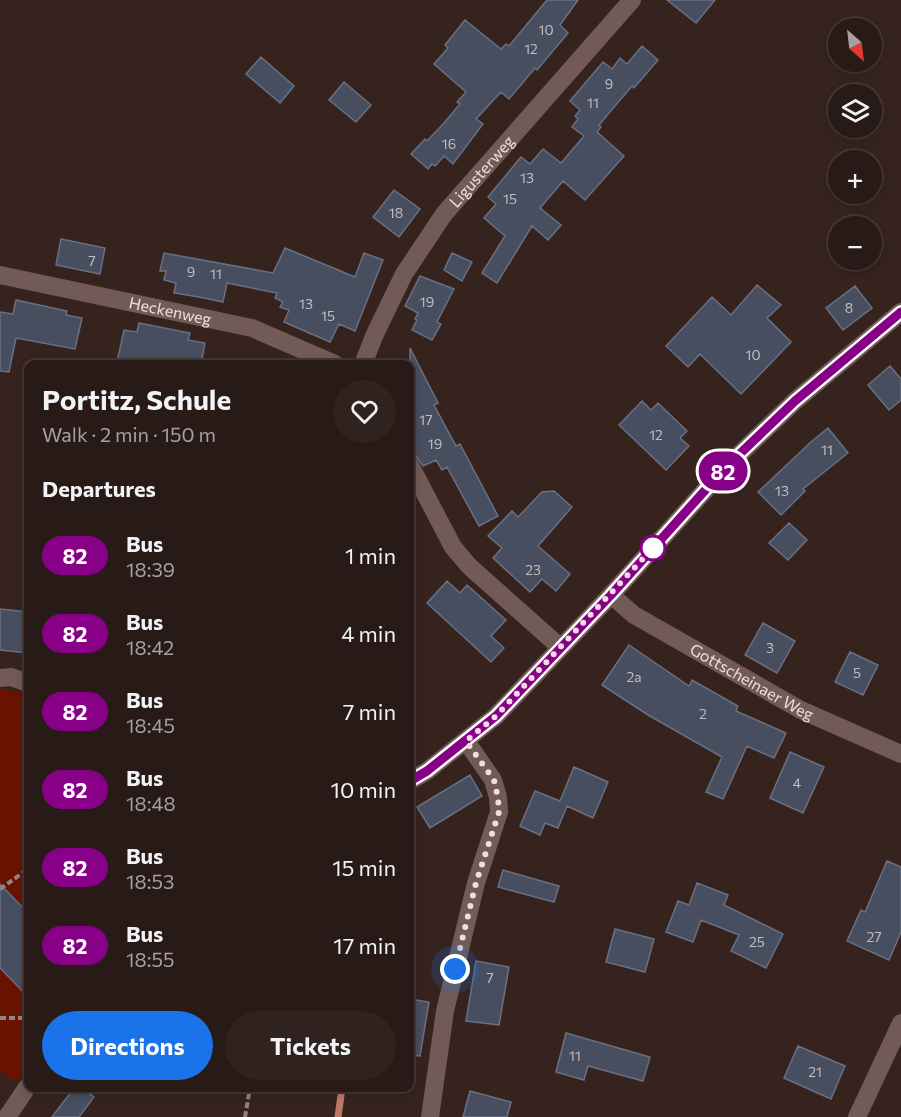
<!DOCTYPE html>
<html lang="en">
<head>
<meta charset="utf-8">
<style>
	:root { --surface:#281a16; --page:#30231f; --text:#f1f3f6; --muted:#a5a1a1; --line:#443835; --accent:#1a73e8 }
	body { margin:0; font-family:Commissioner,sans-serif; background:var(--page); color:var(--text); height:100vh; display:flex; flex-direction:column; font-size:22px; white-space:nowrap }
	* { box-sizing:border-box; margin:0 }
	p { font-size:20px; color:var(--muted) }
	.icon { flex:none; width:33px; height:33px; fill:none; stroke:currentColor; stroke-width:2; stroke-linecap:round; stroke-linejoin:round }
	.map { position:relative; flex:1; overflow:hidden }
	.side { position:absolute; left:24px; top:360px; width:390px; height:732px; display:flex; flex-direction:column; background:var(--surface); border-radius:12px; box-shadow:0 3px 9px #0003,0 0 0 2px var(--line) }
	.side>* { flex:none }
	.badge { padding:0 12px; border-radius:20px; font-size:21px; line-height:39px }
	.needle { width:39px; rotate:152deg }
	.controls { position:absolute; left:828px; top:18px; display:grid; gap:12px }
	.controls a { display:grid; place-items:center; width:54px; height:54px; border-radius:50%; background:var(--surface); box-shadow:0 3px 9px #0003,0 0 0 2px var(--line); font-size:30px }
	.you { position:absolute; width:30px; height:30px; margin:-15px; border:4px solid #fff; border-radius:50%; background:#1a73e8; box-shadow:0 0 0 9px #1a73e833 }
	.map>.badge { position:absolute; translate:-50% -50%; box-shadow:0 0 0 3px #fff }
	h2 { padding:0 18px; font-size:22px; line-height:54px }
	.round { display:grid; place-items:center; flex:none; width:63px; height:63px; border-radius:32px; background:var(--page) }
	.summary { display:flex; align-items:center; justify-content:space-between; height:102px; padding:0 18px }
	h1 { font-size:28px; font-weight:700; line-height:45px }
	.button { display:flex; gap:12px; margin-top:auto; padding:12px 18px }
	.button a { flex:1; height:69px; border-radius:36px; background:var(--accent); color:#fff; font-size:24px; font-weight:700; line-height:69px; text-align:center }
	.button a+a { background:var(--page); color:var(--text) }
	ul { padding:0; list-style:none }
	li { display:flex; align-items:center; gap:18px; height:78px; padding:0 18px }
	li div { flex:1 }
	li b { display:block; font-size:22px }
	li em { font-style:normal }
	li .badge { min-width:66px; font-weight:700; text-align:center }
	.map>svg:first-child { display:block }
</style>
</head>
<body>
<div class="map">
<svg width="901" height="1117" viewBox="0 0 901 1117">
	<rect width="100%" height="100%" fill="#36231e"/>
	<!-- green -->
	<path fill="#681300" d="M0 689 28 693V1065L16 1082 0 1071Z"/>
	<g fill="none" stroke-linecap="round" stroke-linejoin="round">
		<!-- stream -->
		<path stroke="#bd7968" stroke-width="7" d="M338 1117 342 1088"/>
	</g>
	<!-- building -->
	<path fill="#474e5f" stroke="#697083" stroke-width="1.5" d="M547 0H578L560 25 568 33 537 70 535 68 509 99 501 92 476 119 483 124 453 164 444 156 435 166 432 164 428 169 411 154 425 139 427 141 444 123 460 104 457 102 466 92 434 64 448 48 445 45 465 20 501 49 506 44 509 46Z
		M667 0H715L696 23Z
		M642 46 658 60 634 88 632 86 615 106 599 125 601 127 597 132 624 156 585 200 563 181 540 208 561 225 548 240 532 226 497 283 482 273 505 236 484 218 496 204 488 197 521 157 530 164 543 149 561 163 584 136 572 127 578 119 575 116 580 110 570 101 603 62 612 69 620 58 627 64Z
		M261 57 294 86 280 103 246 74Z
		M344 82 371 105 356 122 329 100Z
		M394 190 420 209 399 237 373 217Z
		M61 239 105 248 100 274 56 265Z
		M285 248 355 277 364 253 383 260 355 331 339 324 330 342 284 322 289 310 280 307 283 302 275 298 277 293 227 283 223 302 199 297 174 293 176 283 164 280 166 271H160L164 253 273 273Z
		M452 253 472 262 462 281 444 270Z
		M420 276 454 289 437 322 441 324 432 340 412 330 417 320 415 319 418 313 405 306Z
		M757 285 781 305 767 318 791 342 741 394 700 354 688 367 666 346 712 297 731 315Z
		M855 286 872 308 843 330 826 308Z
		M16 300 67 311 66 315 82 318 75 349 16 338 9 372 0 371V312L13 314Z
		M139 323 190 333 188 340 205 343 201 364H129L117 362 124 330 137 332Z
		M410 348 438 403 434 405 456 446 460 444 498 516 479 526 447 467 442 470 436 460 423 466 416 456 410 454Z
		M890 366 901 379V400L889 410 868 385Z
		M642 401 651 410 658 403 687 431 680 438 689 446 666 470 619 425Z
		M828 428 848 453 803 489 805 491 781 515 758 492 812 441Z
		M554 491 572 507 538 546 570 574 556 591 542 579 530 592 493 558 502 548 488 536 512 511 518 517 542 492Z
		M789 523 807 540 788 560 769 543Z
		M447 581 460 593 467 585 506 620 491 636 504 648 491 662 427 603Z
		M0 609 28 612V653L0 650Z
		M763 623 795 641 777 673 745 655Z
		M629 645 689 686 692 680 738 706 736 711 786 733 774 758 747 746 723 799 706 792 722 757 648 715 602 685Z
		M850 652 878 665 863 695 835 682Z
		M790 752 824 767 803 813 770 798Z
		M574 767 608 782 593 818 567 806 558 828 545 823 540 835 520 826 535 791 560 801Z
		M470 775 482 796 430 828 417 807Z
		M887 861 901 867V932L889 960 847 941 861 910 865 912Z
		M503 870 559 886 554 902 498 887Z
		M697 883 728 895 724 905 783 934 766 968 731 951 739 935 701 920 693 942 666 932 678 901 689 905Z
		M0 884 28 913V997L0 968Z
		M615 929 654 939 645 972 606 962Z
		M476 961 509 967 499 1025 466 1021Z
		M410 999 429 1002 420 1056 410 1055Z
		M566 1033 650 1057 643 1081 588 1066 584 1080 556 1072Z
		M798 1046 845 1066 831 1099 784 1078Z
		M74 1088H82L94 1097 79 1117H52Z
		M470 1091 511 1102 507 1117H463Z"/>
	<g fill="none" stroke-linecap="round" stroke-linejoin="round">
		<!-- path -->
		<path stroke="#948480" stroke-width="4" stroke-dasharray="6 3" stroke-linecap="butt" d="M0 889 28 869
			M0 1018H28
			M245 1117 250 1088"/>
		<!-- minor -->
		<g stroke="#725b56" stroke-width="18">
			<path id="s1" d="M0 275 252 328 335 364"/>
			<path id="s2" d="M363 364 375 334 404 274 444 214 632 0"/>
			<path d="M410 465 453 547 469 566 560 647"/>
			<path id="s3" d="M611 595 634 615 801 710 901 754"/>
			<path d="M0 678 11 677 28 683"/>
			<path d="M410 781 427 771 496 716 611 595 726 467 795 401 901 312"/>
			<path d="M7 1117 28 1086"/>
			<path d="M430 1117 445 1011 476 883 499 812 498 797 493 780 466 741"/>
			<path d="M857 1117 901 1023"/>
		</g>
	</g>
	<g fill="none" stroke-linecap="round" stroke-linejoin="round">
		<defs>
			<path id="line" d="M410 781 427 771 496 716 611 595 726 467 795 401 901 312"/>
		</defs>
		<!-- line casing -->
		<use href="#line" stroke="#fff" stroke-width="14"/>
		<!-- line -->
		<use href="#line" stroke="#808" stroke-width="9"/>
		<!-- walk -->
		<path stroke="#ede0dc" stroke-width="6" stroke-dasharray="0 10.8" d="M455 969 476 883 499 812 498 798 494 780 466 741 496 716 653 548"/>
	</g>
	<!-- markers -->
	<circle fill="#fff" stroke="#808" stroke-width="3" cx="653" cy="548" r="12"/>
	<g text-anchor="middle" stroke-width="4.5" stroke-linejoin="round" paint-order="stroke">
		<!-- number labels -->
		<g font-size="14" fill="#c4bcbd">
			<text x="546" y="35">10</text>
			<text x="531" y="54">12</text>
			<text x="609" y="89">9</text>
			<text x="593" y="108">11</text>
			<text x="449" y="149">16</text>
			<text x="527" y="183">13</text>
			<text x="510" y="204">15</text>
			<text x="396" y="218">18</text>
			<text x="92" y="266">7</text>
			<text x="191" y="277">9</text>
			<text x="216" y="279">11</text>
			<text x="427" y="307">19</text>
			<text x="306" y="309">13</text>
			<text x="849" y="313">8</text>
			<text x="328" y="321">15</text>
			<text x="753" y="360">10</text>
			<text x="426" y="425">17</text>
			<text x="656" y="440">12</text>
			<text x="435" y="449">19</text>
			<text x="827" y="455">11</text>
			<text x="782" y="496">13</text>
			<text x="533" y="575">23</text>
			<text x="770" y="653">3</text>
			<text x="857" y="678">5</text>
			<text x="634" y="682">2a</text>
			<text x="703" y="719">2</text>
			<text x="797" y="788">4</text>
			<text x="874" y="942">27</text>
			<text x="757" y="947">25</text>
			<text x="490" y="983">7</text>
			<text x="575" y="1061">11</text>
			<text x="815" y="1077">21</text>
		</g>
		<!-- street labels -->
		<g font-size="16" fill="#ede0dc" stroke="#2c1915">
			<text dy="6" stroke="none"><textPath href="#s2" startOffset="228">Ligusterweg</textPath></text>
			<text dy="6" stroke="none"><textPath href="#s1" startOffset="174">Heckenweg</textPath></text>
			<text dy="6" stroke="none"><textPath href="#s3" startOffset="166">Gottscheinaer Weg</textPath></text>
		</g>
	</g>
</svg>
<div class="controls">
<a><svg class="needle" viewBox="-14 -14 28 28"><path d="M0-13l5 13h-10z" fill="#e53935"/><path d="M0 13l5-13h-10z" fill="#a5a1a1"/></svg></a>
<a><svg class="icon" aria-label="layers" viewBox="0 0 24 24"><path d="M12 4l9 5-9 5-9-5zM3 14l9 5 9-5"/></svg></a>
<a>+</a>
<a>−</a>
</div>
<div class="you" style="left:455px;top:969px"></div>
<b class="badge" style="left:723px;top:471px;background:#808;color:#fff">82</b>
<section class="side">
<div class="summary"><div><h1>Portitz, Schule</h1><p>Walk · 2 min · 150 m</p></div><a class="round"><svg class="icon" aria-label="heart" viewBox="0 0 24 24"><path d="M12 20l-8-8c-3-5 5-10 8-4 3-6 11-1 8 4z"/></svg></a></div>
<h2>Departures</h2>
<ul>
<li><span class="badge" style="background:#808;color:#fff">82</span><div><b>Bus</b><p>18:39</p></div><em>1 min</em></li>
<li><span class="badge" style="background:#808;color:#fff">82</span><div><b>Bus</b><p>18:42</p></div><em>4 min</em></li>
<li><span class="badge" style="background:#808;color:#fff">82</span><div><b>Bus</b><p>18:45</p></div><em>7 min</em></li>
<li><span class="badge" style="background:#808;color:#fff">82</span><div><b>Bus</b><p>18:48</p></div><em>10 min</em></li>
<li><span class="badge" style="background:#808;color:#fff">82</span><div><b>Bus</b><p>18:53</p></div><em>15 min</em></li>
<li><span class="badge" style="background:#808;color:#fff">82</span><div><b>Bus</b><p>18:55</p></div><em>17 min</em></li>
</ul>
<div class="button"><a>Directions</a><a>Tickets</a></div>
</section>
</div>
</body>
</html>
